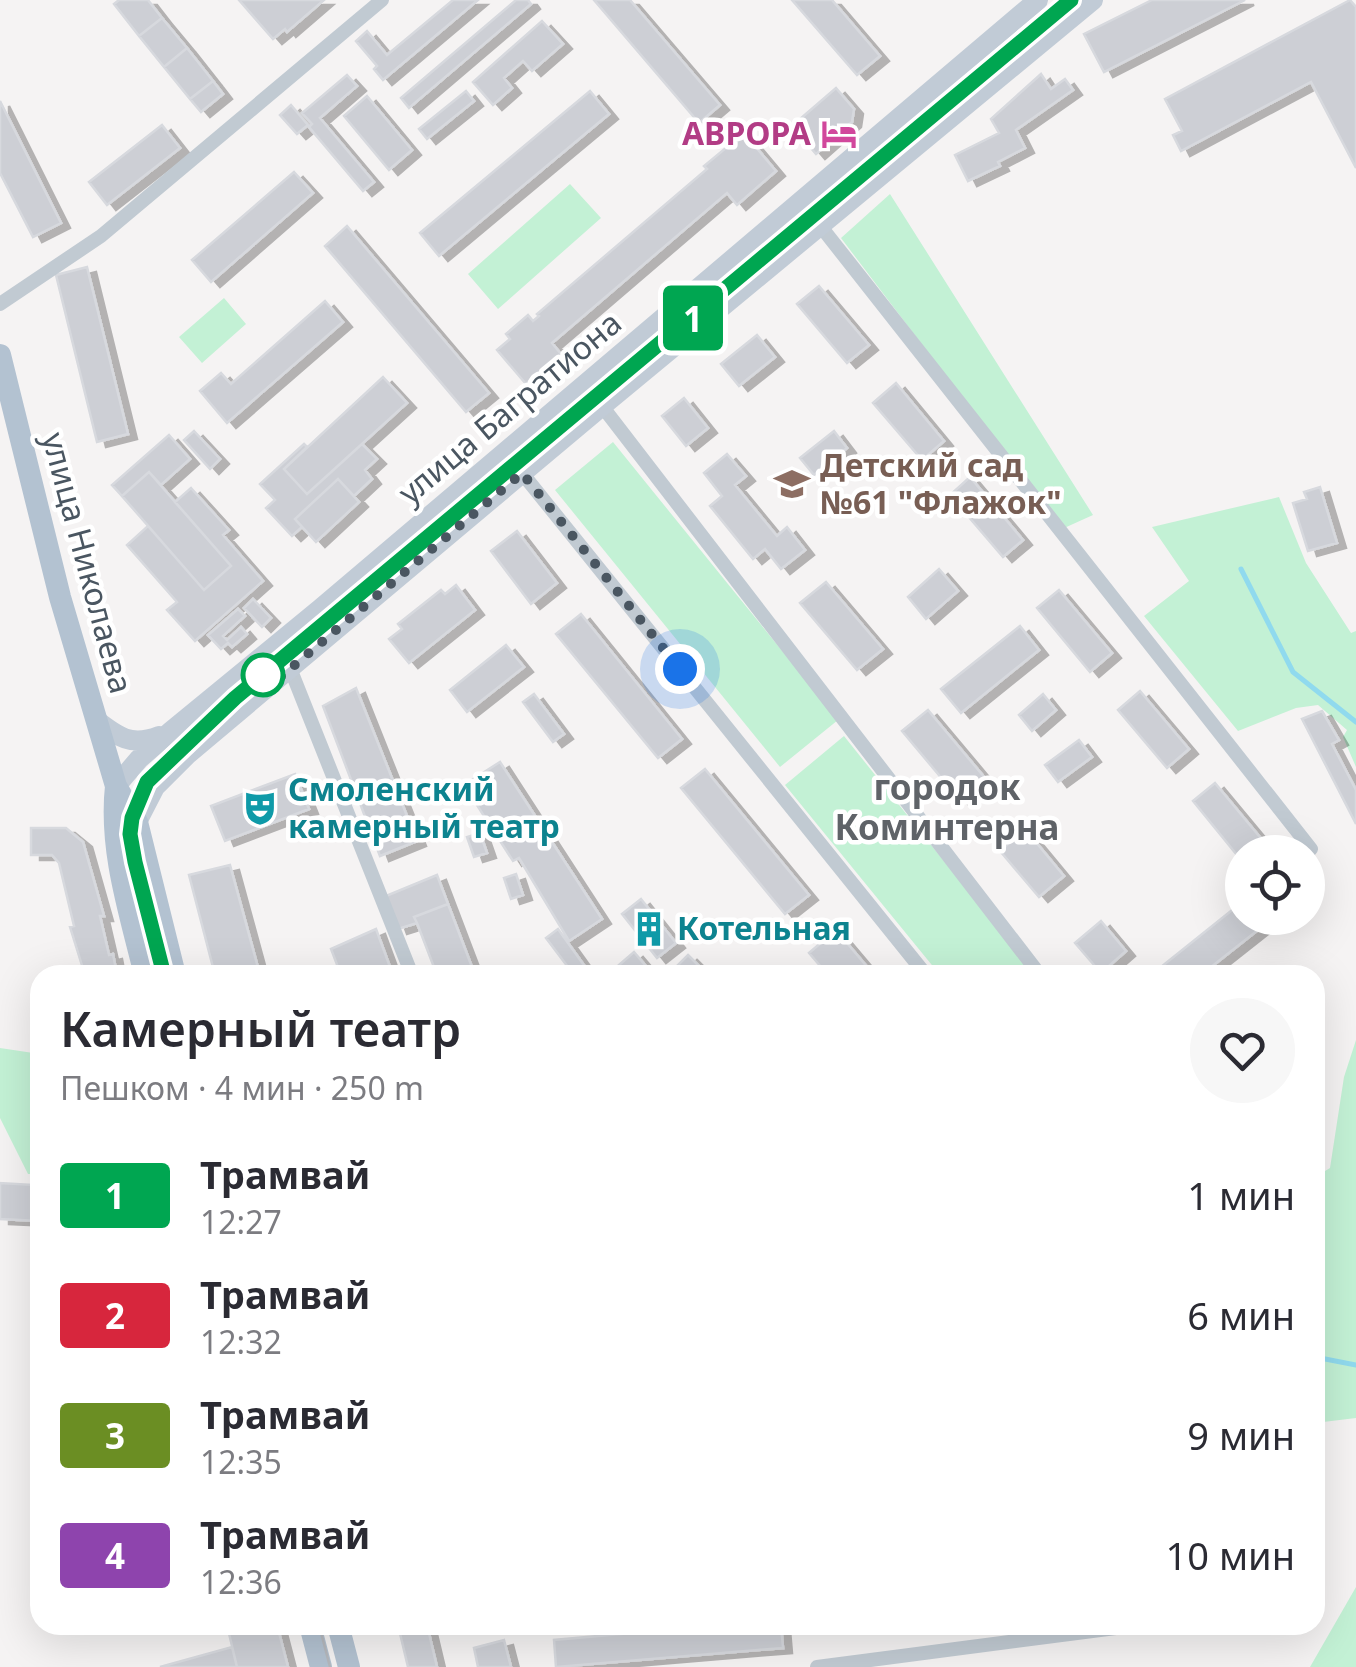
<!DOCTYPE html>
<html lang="ru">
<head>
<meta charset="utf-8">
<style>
	:root { --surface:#fff; --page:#f7f7f7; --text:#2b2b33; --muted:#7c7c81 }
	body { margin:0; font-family:"Noto Sans",sans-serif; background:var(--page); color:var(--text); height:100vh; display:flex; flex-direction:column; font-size:38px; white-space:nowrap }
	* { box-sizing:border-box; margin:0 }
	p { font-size:32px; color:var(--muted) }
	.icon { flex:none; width:55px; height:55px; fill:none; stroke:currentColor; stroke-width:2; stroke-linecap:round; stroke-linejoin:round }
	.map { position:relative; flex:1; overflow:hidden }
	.panel { position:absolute; left:30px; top:965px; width:1295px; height:670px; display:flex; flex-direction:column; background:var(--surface); border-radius:30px; box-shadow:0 10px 40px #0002 }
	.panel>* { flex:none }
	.badge { padding:0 20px; border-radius:8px; font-size:35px; line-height:65px }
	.tools { position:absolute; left:1225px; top:835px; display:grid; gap:20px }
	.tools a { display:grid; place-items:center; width:100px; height:100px; border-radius:50%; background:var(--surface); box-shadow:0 10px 40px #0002; font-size:50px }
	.you { position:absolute; width:50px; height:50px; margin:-25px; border:8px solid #fff; border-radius:50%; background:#1a73e8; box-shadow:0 0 0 15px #1a73e833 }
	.map>.badge { position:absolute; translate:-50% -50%; box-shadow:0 0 0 5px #fff }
	.round { display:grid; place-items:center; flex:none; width:105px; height:105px; border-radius:52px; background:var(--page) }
	.headline { display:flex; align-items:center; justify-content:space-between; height:170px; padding:0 30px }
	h1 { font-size:48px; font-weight:600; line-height:75px }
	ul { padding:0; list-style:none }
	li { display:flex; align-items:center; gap:30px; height:120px; padding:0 30px }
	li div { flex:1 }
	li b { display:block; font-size:38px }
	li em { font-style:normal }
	li .badge { min-width:110px; font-weight:700; text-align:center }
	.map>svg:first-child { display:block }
</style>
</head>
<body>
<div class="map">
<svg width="1356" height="1667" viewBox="0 0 1356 1667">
	<defs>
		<filter id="shadow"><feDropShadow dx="9" dy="5" stdDeviation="0" flood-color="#0004"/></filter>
	</defs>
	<rect width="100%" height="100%" fill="#f5f3f3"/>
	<!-- green -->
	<path fill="#c3f1d5" d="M570 184 601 218 498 309 468 274Z
		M890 194 1093 515 1062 529 841 238Z
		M224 298 246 324 202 363 179 337Z
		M613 442 838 720 780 767 555 490Z
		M1279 497 1306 563 1351 633 1356 631V767L1343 737 1347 730 1318 705 1296 708 1238 731 1144 616 1189 581 1152 527Z
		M844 736 1035 975H940L785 785Z
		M1356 1040V1418L1315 1423V1177L1330 1168 1344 1077Z
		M0 1048 40 1054V1174H28L0 1118Z
		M1356 1587V1667H1310Z"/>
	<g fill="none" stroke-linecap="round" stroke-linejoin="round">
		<!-- stream -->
		<path stroke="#90daee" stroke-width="5" d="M1241 569 1293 672 1356 722
			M1315 1357 1356 1365"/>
	</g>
	<!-- building -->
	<path fill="#cdcfd5" stroke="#d7d9de" stroke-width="2.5" filter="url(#shadow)" d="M119 0H148L162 18 139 36 114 4Z
		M239 0H324L287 32 285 29 273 39Z
		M453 0H478L383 80 374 69 377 66 356 41 367 31 387 55Z
		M516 0H528L531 4 409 108 401 98Z
		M594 0H630L720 105 699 123Z
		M792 0H832L880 56 857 75Z
		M1152 0H1245L1104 72 1084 34Z
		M1350 0 1356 7V168L1311 82 1181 151 1173 135 1182 131 1165 99Z
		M162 18 187 48 164 67 139 36Z
		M542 21 563 44 532 71 523 61 504 78 512 88 493 105 473 82Z
		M187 48 213 81 190 99 164 67Z
		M1041 74 1051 89 1065 79 1073 90 1016 130 1025 148 998 162 1000 166 968 181 955 155 999 133 991 119Z
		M347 75 357 86 320 118 374 182 363 191 309 127 312 124 302 113Z
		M213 81 223 94 201 112 190 99Z
		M836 88 854 109 852 122 816 154 792 126Z
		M466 91 474 101 427 139 419 129Z
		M590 91 609 114 439 256 420 233Z
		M367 96 412 150 389 170 344 116Z
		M0 101 61 223 33 237 0 173Z
		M291 105 308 125 297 134 280 115Z
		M162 125 180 148 107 205 89 182Z
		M744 133 776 171 737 205 727 193 552 343 561 354 526 384 497 350 510 339 506 334 528 315 533 321 539 316 537 314 707 169 704 166Z
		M294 172 313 193 211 282 192 260Z
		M347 226 489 393 466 412 325 246Z
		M87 267 128 434 97 442 56 275Z
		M819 286 869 345 847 363 797 304Z
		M325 301 343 322 227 423 200 391 221 373 231 384Z
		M757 335 775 357 739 386 721 364Z
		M383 377 407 403 307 494 284 469Z
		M896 383 944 441 922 460 873 403Z
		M684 398 708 428 686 446 662 416Z
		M194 431 220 459 210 469 184 440Z
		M834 431 847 448 814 475 800 458Z
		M169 435 190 459 161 485 149 472 122 496 112 485Z
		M304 444 307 447 284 469 307 494 362 444 377 459 365 470 372 479 354 496 338 479 295 519 302 527 292 536 266 508 275 500 260 484Z
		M727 454 746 476 735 485 777 536 787 527 805 550 781 569 765 549 753 559 710 506 722 496 704 473Z
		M149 472 231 566 204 590 122 496Z
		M970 477 1023 540 1003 557 950 495Z
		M338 479 359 502 316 542 295 519Z
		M1320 487 1337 543 1308 551 1293 503 1307 499 1304 492Z
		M191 488 229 530 223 535 263 581 195 641 167 610 177 602 127 545 148 526 204 590 231 566 175 502Z
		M517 531 557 583 531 604 491 551Z
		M939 569 958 591 926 619 908 597Z
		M826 582 883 649 857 670 800 603Z
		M456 585 475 610 409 663 389 639 402 629 398 624 441 590 445 594Z
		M1059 590 1112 653 1090 672 1037 608Z
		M253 599 271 618 262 627 244 608Z
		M238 609 245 616 223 636 227 640 241 627 247 634 232 647 228 643 221 649 208 635Z
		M581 614 682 739 658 758 556 634Z
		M1020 626 1039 650 961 713 941 689Z
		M506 645 524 667 467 712 450 690Z
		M356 688 417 841 380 856 323 706Z
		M1140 691 1189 749 1167 768 1118 710Z
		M534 694 564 734 553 742 523 702Z
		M1043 694 1056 710 1032 731 1019 715Z
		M928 710 985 778 959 799 902 731Z
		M1322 711 1339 740 1332 744 1356 790V824L1302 719Z
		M1079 740 1092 757 1058 782 1045 765Z
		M500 762 602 919 569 941 519 858 513 861 464 785Z
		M705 769 809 895 785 914 681 788Z
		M295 774 309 809 225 841 211 806Z
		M1215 783 1264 842 1251 852H1242L1241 860 1193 801Z
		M31 828H66L83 842 104 916H100L109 955 113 954 117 975H85L70 927 74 926 59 863 52 855H31Z
		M1025 829 1064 876 1039 897 1000 851Z
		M480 833 487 853 474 857 467 837Z
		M230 865 260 975H215L189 875Z
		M516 874 523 895 511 899 504 878Z
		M437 875 448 904 414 917 417 923 398 929 386 896Z
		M641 899 676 943 657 958 622 914Z
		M1242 902V918H1273L1201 975H1151Z
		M448 904 475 975H437L417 923 414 917Z
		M1101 921 1126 951 1101 973 1075 943Z
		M376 929 393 975H341L331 949Z
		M558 929 591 975H574L546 938Z
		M836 930 874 975H828L809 953Z
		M634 952 645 965 642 968 649 975H627L619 965Z
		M688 955 708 975H688L678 965Z
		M33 1181H40V1221L0 1219V1183L33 1185Z
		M227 1625H277L288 1667H237Z
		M398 1625H427L437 1667H408Z
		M721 1625H781L783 1648 556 1667 554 1640Z
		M504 1640 511 1667H478L474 1648Z
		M232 1647 237 1667H160Z"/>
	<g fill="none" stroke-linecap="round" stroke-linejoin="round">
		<!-- street -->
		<path stroke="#c1cad2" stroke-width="14" d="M800 200 1311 849
			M0 304 101 236 382 0
			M602 406 1040 975
			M522 473 926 975
			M290 668 412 975
			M817 1667 1139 1625"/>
		<!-- secondary -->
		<path stroke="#c1cbd6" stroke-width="20" d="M96 720C118 737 131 747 159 736
			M116 786 139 759 170 732 320 609 1038 0
			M137 822 155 787 188 754 602 406 1093 0"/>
		<!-- primary -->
		<path stroke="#b3c2d1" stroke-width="22" d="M0 355 60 597 116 786 137 822 175 975
			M116 786C109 850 130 913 145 975
			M310 1625 321 1667
			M338 1625 349 1667"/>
		<!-- tram -->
		<path stroke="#b5b8bd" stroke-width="2.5" d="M164 975 135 862 129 834 132 818 140 793 162 765 235 698 1071 0
			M319 1625 330 1667"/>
	</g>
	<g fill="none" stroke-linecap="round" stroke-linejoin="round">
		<defs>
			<path id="line" d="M164 975 135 862 130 834 132 818 147 782 235 698 1071 0"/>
		</defs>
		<!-- line casing -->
		<use href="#line" stroke="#fff" stroke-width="22"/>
		<!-- line -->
		<use href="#line" stroke="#00a651" stroke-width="15"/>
		<!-- walk -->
		<path stroke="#4a5661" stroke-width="10" stroke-dasharray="0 18" d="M263 675 265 690 522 473 680 669"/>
	</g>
	<!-- icons -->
	<defs>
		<symbol id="hotel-bare" viewBox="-9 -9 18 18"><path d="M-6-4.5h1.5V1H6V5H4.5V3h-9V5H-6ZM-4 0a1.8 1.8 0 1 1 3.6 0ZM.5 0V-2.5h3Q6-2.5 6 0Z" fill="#d1479c" stroke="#fff" stroke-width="2.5" paint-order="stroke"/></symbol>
		<symbol id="school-bare" viewBox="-9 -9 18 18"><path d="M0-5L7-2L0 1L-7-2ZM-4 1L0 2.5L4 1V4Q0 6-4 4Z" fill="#8d6e63" stroke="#fff" stroke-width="2.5" paint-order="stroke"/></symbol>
		<symbol id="theatre-bare" viewBox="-9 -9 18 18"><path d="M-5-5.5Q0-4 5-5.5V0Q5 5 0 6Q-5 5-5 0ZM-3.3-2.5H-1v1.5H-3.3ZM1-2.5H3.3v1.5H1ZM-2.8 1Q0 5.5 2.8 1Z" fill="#0f9aa8" stroke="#fff" stroke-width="2.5" paint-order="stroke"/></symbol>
		<symbol id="building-bare" viewBox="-9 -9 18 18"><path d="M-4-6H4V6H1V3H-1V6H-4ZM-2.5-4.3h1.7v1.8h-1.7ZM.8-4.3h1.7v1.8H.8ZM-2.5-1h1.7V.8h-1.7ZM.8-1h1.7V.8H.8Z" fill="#0f9aa8" stroke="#fff" stroke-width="2.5" paint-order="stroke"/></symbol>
	</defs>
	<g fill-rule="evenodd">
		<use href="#hotel-bare" x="814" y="109" width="50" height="50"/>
		<use href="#school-bare" x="767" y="459" width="50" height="50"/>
		<use href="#theatre-bare" x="235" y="783" width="50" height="50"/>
		<use href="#building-bare" x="624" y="904" width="50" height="50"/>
	</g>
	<!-- markers -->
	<circle fill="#fff" stroke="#00a651" stroke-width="5" cx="263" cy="675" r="20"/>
	<g text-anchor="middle" stroke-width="9" stroke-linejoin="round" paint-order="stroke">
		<!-- hotel labels -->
		<g font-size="32" font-weight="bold" fill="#b23c85" stroke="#fff" text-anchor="end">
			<text x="811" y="145">ABPOPA</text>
		</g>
		<!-- street labels -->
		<g font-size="32" fill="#4a5661" stroke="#fff">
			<text transform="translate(510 408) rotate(-40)" y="11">улица Багратиона</text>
			<text transform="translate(87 563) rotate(75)" y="11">улица Николаева</text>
		</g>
		<!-- education labels -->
		<g font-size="32" font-weight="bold" fill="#785e54" stroke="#fff" text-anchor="start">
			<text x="820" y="477">Детский сад<tspan x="820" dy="37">№61 "Флажок"</tspan></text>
		</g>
		<!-- culture labels -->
		<g font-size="32" font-weight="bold" fill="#0d838f" stroke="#fff" text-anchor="start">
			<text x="288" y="801">Смоленский<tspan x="288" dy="37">камерный театр</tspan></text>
			<text x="677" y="940">Котельная</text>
		</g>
		<!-- neighbourhood labels -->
		<g font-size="35" font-weight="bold" fill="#5f6368" stroke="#fff">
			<text x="947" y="800">городок<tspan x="947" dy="40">Коминтерна</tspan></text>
		</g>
	</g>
</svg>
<div class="tools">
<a><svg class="icon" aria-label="locate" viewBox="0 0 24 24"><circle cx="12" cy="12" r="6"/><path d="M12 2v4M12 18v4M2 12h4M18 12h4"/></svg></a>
</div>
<div class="you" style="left:680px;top:669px"></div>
<b class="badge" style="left:693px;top:318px;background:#00a651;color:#fff">1</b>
<section class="panel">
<div class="headline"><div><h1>Камерный театр</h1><p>Пешком · 4 мин · 250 m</p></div><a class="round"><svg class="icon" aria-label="heart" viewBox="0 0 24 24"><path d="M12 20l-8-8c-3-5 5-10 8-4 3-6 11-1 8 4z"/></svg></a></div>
<ul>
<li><span class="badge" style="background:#00a651;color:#fff">1</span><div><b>Трамвай</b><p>12:27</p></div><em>1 мин</em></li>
<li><span class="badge" style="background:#d7263d;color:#fff">2</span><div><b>Трамвай</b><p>12:32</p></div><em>6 мин</em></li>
<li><span class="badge" style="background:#6b8e23;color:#fff">3</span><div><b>Трамвай</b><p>12:35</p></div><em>9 мин</em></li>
<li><span class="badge" style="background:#8e44ad;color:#fff">4</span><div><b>Трамвай</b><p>12:36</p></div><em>10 мин</em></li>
</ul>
</section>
</div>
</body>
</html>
